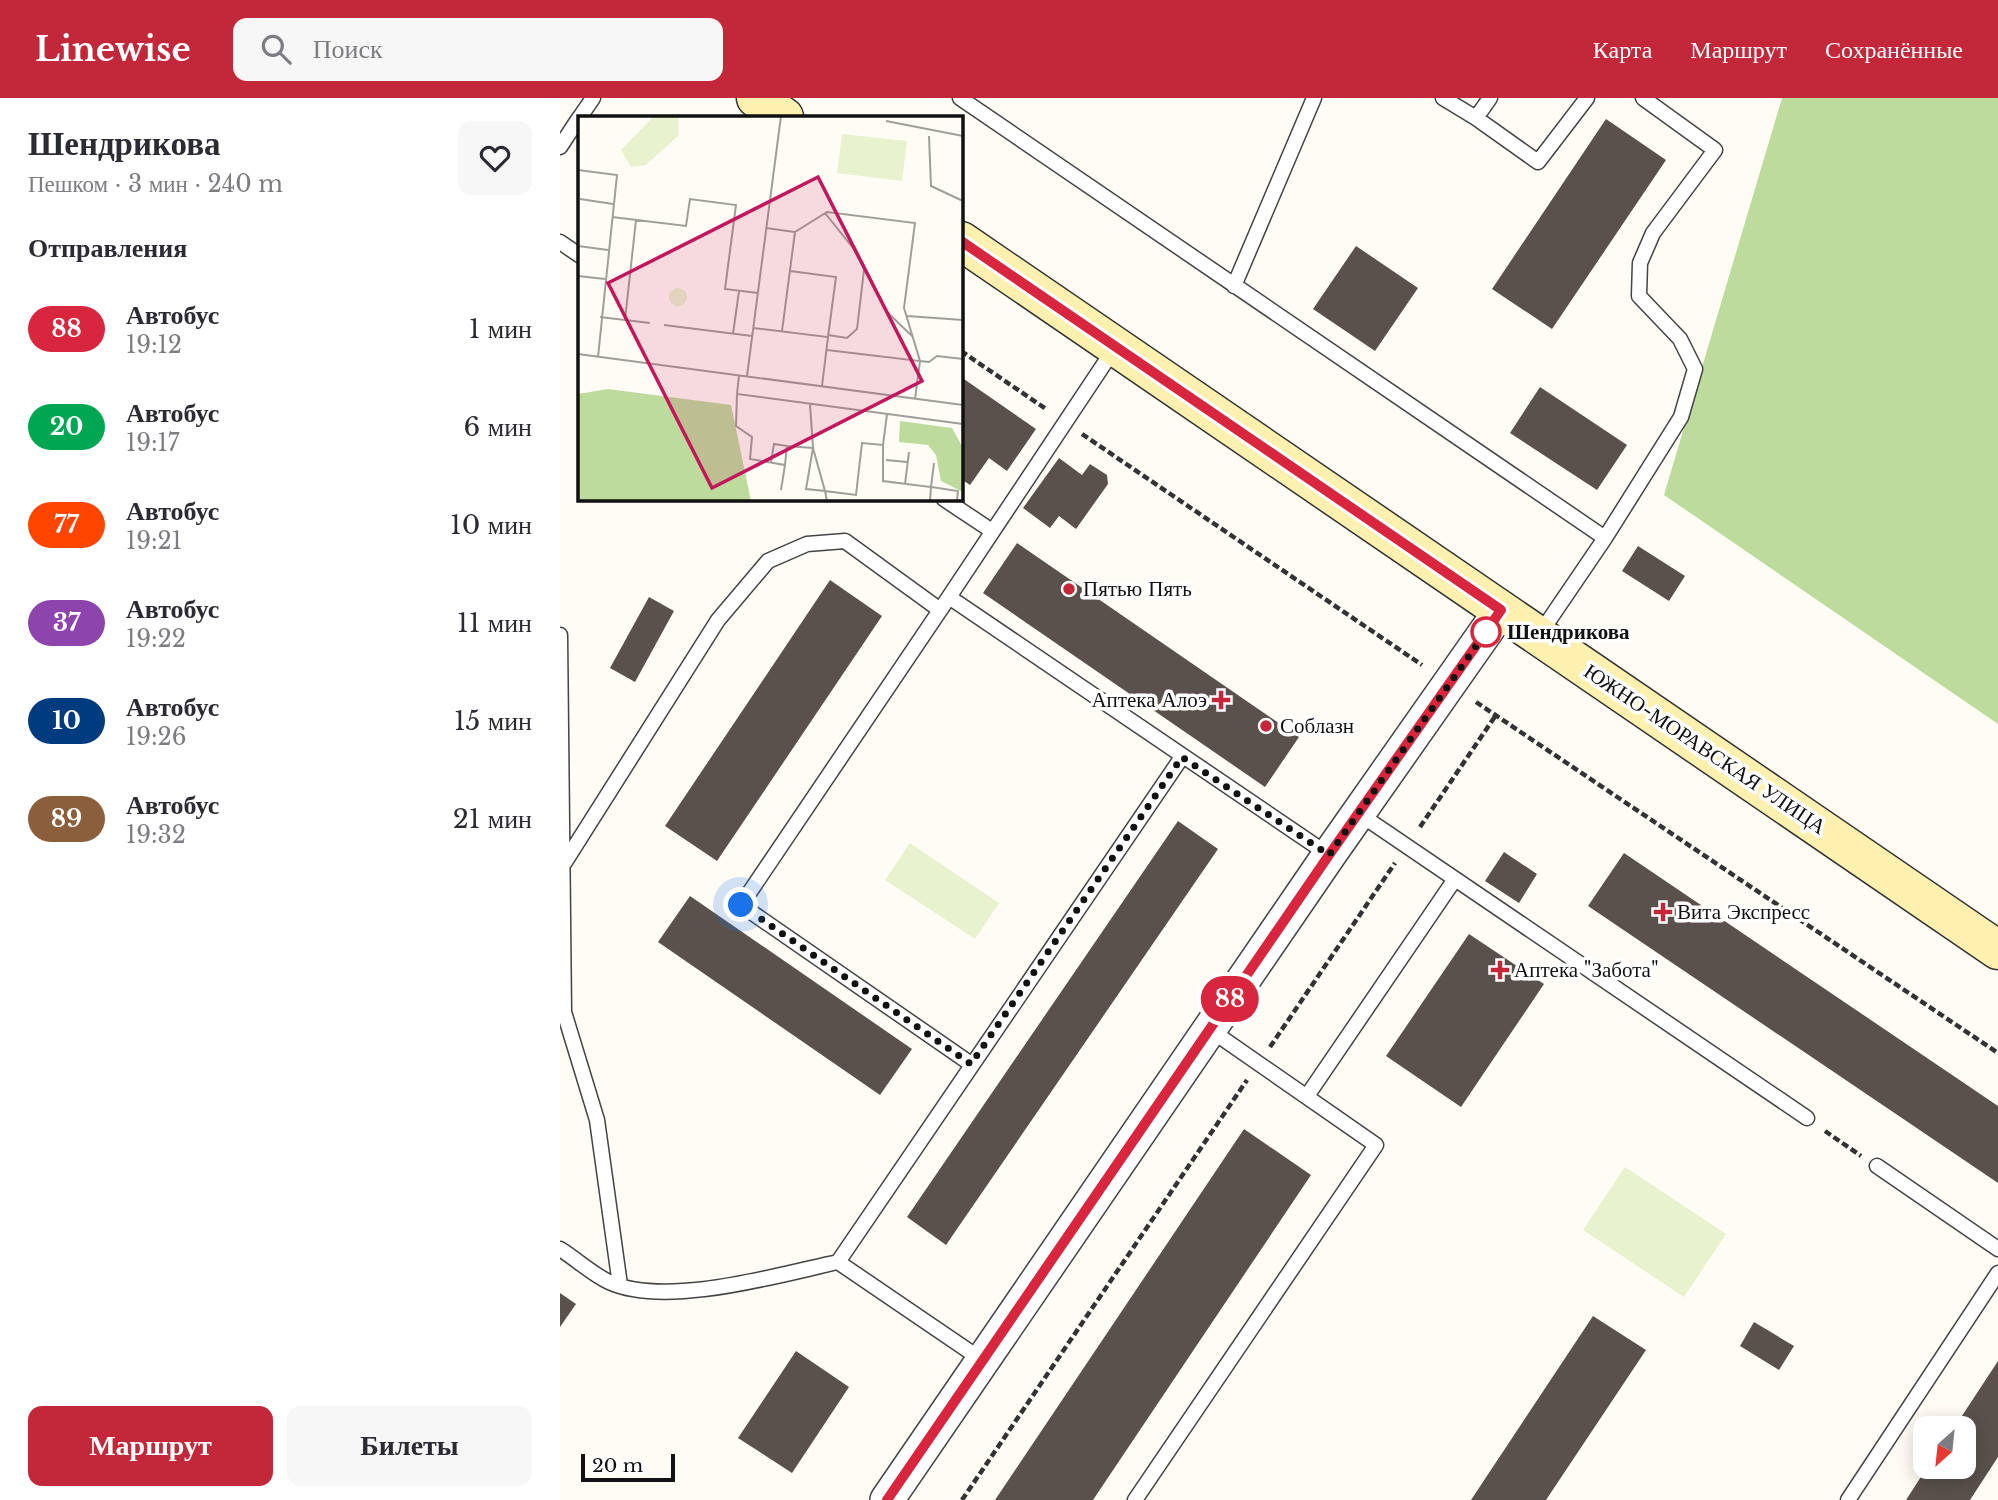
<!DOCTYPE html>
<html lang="ru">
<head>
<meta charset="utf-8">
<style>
	:root { --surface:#fff; --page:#f7f7f7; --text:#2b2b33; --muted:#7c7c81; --accent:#c22839 }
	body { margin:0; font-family:"Libre Baskerville",serif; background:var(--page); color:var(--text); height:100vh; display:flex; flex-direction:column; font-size:26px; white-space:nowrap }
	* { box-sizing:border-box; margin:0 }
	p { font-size:23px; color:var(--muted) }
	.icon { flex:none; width:38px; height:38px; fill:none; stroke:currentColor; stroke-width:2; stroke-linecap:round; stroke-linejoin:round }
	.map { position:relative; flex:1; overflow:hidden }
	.side { display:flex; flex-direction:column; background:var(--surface); width:560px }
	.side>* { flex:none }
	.badge { padding:0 14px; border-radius:23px; font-size:24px; line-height:46px }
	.needle { width:46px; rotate:207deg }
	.buttons { position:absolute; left:1353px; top:1318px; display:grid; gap:14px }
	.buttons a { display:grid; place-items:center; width:63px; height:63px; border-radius:14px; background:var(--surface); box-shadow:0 4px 18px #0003; font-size:35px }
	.scale { position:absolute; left:21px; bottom:18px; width:94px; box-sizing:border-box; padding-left:7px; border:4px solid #111; border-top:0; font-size:19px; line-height:24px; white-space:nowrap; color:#111; -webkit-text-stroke:5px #fff; paint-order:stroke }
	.you { position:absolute; width:35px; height:35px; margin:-18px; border:5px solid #fff; border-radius:50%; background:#1a73e8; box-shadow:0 0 0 10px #1a73e833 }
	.map>.badge { position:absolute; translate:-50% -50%; box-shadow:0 0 0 4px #fff }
	h2 { padding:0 28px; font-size:26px; line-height:63px }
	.round { display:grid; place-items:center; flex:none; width:74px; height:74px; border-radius:14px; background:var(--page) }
	.overview { display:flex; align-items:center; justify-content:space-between; height:119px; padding:0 28px }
	h1 { font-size:33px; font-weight:600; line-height:52px }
	.button { display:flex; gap:14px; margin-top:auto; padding:14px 28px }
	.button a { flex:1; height:80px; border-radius:14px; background:var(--accent); color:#fff; font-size:28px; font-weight:600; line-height:80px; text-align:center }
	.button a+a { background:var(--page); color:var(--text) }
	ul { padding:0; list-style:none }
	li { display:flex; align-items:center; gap:21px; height:98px; padding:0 28px }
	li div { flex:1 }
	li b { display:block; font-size:26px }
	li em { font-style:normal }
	li .badge { min-width:77px; font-weight:700; text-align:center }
	header { display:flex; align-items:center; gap:42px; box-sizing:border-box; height:98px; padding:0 35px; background:var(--accent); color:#fff }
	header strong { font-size:33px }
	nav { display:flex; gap:38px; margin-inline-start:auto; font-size:24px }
	.search { width:490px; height:63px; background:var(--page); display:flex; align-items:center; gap:18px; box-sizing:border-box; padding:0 24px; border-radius:14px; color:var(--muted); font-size:26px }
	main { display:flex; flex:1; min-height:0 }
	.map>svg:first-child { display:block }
</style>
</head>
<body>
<header>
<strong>Linewise</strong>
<div class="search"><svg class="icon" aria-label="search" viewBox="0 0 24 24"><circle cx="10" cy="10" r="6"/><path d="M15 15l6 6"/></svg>Поиск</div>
<nav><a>Карта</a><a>Маршрут</a><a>Сохранённые</a></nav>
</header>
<main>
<section class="side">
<div class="overview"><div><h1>Шендрикова</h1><p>Пешком · 3 мин · 240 m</p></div><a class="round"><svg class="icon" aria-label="heart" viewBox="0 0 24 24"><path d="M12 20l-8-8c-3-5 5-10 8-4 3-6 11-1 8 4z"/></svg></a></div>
<h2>Отправления</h2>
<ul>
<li><span class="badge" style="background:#d7263d;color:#fff">88</span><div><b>Автобус</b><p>19:12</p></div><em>1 мин</em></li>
<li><span class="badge" style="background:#00a651;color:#fff">20</span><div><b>Автобус</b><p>19:17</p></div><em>6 мин</em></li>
<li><span class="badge" style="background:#ff4500;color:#fff">77</span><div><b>Автобус</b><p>19:21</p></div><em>10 мин</em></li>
<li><span class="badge" style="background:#8e44ad;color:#fff">37</span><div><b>Автобус</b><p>19:22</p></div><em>11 мин</em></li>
<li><span class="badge" style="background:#003b80;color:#fff">10</span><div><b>Автобус</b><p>19:26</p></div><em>15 мин</em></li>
<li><span class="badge" style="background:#8b5e3c;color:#fff">89</span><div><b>Автобус</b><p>19:32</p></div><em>21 мин</em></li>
</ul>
<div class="button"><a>Маршрут</a><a>Билеты</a></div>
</section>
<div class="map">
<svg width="1438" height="1402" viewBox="0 0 1438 1402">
	<rect width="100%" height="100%" fill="#fffcf5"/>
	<!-- forest -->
	<path fill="#bddb9c" d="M1222 0H1438V626L1104 397Z"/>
	<!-- pitch -->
	<path fill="#e8f2cf" d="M350 745 439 805 415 841 325 782Z
		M1065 1069 1166 1136 1124 1199 1023 1132Z"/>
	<!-- building -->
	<path fill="#5a514d" d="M1046 21 1106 62 992 231 932 191Z
		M796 148 858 190 815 253 753 211Z
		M401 279 476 331 447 373 429 360 410 387 401 381Z
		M980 289 1067 347 1037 392 950 335Z
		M499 360 522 377 530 366 547 377 548 386 516 431 499 418 490 430 463 410Z
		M457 445 739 639 705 689 423 495Z
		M1078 448 1125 478 1109 503 1062 473Z
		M270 482 322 518 157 763 105 728Z
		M89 499 114 513 75 584 50 570Z
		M618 723 658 751 386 1147 347 1119Z
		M944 754 977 776 959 805 925 783Z
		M1064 755 1438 1008V1085L1028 808Z
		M130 798 352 951 320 997 98 844Z
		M909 836 984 886 901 1009 826 958Z
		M684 1031 751 1077 533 1402H435Z
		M0 1195 16 1206 0 1229Z
		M1033 1218 1086 1252 986 1402H911Z
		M1194 1224 1234 1248 1219 1272 1180 1248Z
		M236 1253 289 1289 232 1375 178 1340Z
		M1438 1263V1359L1410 1402H1346L1368 1368H1404V1330H1394Z"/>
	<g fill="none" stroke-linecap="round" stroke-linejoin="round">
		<defs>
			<path id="service" d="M400 0 1045 440 979 537
				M883 0 916 20 930 0
				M20 19 33 0
				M916 20 978 64 1027 0
				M0 49 19 20
				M0 144 19 157
				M674 188 754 0
				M554 251 389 499 769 757
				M384 401 432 433
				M1045 440 1121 319 1135 271 1120 241 1079 198 1080 165 1093 135 1155 52 1083 0
				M389 499 181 807 411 966
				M0 537 4 914 37 1022 60 1187
				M798 715 1247 1020
				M5 764 158 522 208 463 247 446 285 443 380 512
				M747 998 895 781
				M1317 1068 1438 1151
				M0 1151C16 1161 32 1176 49 1184 106 1210 218 1177 278 1164
				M422 1262 278 1164 622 659
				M575 1402 816 1047 649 931
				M1288 1402 1438 1175"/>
			<path id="tertiary" d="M327 1402 769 757 941 512"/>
			<path id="secondary" d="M196 0 224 19
				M401 143 1438 852"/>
		</defs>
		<!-- service casing -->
		<use href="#service" stroke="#444" stroke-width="17"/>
		<!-- tertiary casing -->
		<use href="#tertiary" stroke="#444" stroke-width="36"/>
		<!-- secondary casing -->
		<use href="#secondary" stroke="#333" stroke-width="41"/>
		<!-- path -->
		<path stroke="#333" stroke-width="4.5" stroke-dasharray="7 3.5" stroke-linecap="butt" d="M401 253 486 311
			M522 336 862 567
			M916 604 1438 955
			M860 729 936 617
			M710 949 835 765
			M1265 1033 1301 1058
			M402 1402 687 982"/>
		<!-- service -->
		<use href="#service" stroke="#fff" stroke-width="14"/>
		<!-- tertiary -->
		<use href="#tertiary" stroke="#fff" stroke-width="33"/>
		<!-- secondary -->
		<use href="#secondary" stroke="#fef1b0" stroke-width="38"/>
	</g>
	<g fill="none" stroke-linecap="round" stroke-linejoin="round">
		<defs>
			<path id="line" d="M327 1402 769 757 941 512 401 143"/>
		</defs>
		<!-- line casing -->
		<use href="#line" stroke="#fff" stroke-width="16"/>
		<!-- line -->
		<use href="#line" stroke="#d7263d" stroke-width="10"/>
		<!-- walk -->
		<path stroke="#111" stroke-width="7" stroke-dasharray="0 12.6" d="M181 807 411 966 622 659 769 757 928 531 926 534"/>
	</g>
	<!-- markers -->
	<g fill="#c22839" stroke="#fff" stroke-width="2.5">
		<circle cx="509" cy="491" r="7"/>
		<path d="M657.5 591.5h7v7h7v7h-7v7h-7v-7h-7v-7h7z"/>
		<circle cx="706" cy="628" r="7"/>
		<path d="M1099.5 803.5h7v7h7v7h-7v7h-7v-7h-7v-7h7z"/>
		<path d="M936.5 861.5h7v7h7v7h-7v7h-7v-7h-7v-7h7z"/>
	</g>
	<circle fill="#fff" stroke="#d7263d" stroke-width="3.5" cx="926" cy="534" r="14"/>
	<g text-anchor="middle" stroke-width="7" stroke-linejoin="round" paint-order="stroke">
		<!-- poi labels -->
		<g font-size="21" fill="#111" stroke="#fff" text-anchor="start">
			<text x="523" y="498">Пятью Пять</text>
			<text x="647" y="609" text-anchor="end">Аптека Алоэ</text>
			<text x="720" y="635">Соблазн</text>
			<text x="1117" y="821">Вита Экспресс</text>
			<text x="954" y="879">Аптека "Забота"</text>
		</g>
		<!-- stop labels -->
		<g font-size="21" font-weight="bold" fill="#111" stroke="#fff" text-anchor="start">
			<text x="947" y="541">Шендрикова</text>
		</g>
		<!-- street labels -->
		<g font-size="21" fill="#111" stroke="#fff">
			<text transform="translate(1145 651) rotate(34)" y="7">ЮЖНО-МОРАВСКАЯ УЛИЦА</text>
		</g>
	</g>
	<!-- overview -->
	<g transform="translate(18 18)">
		<rect width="385" height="385" fill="#fffcf5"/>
		<path d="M30 273 153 289 173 385H0V278ZM322 305 374 312 385 332V376L363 365 358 339 350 329 321 326Z" fill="#bddb9c"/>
		<path d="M76 0H100L101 19 68 49 53 51 43 34ZM264 18 329 25 324 65 259 57ZM91 181a9 9 0 1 1 18 0a9 9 0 1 1-18 0Z" fill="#e8f2cf"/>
		<path fill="none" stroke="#a09e9a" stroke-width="2" d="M308 5 385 20M351 20 353 70 385 85M0 54 39 59 20 241M2 83 35 88M247 97 275 132 309 196 335 221M34 101 108 110 112 83 158 89 147 173 180 177M188 112 217 116 204 215M217 116 249 96 337 107 326 192 342 245 351 246 359 240 385 243M0 130 30 134M212 155 258 161 250 221M0 160 27 163M329 200 385 204M22 201 72 207M47 204 58 104M86 209 174 220M175 212 250 221 244 270M155 218 161 175M250 219 269 222 279 213 286 154M249 234 342 245 337 283M0 238 385 289M161 259 159 278 385 308M169 260 203 0M159 278 158 310 174 321 172 343 207 349 209 330 235 332 228 373 247 375 249 385M232 288 235 332 247 375 278 379 284 327 305 329 309 298M305 329V365L353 371 352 385M308 344 329 346M193 347 196 328 209 330M356 347 353 371 380 375 379 385M327 368 331 336M203 374 207 349"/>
		<path fill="#c2185b" fill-opacity="0.15" stroke="#c2185b" stroke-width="3.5" d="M240 61 344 265 134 372 30 167Z"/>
		<rect width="385" height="385" fill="none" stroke="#111" stroke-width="3.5"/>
	</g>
</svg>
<div class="buttons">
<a><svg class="needle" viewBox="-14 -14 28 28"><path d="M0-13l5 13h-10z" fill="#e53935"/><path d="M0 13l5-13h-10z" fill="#7c7c81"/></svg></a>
</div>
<div class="scale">20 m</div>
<div class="you" style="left:181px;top:807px"></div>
<b class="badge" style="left:670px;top:901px;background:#d7263d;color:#fff">88</b>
</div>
</main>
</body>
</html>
